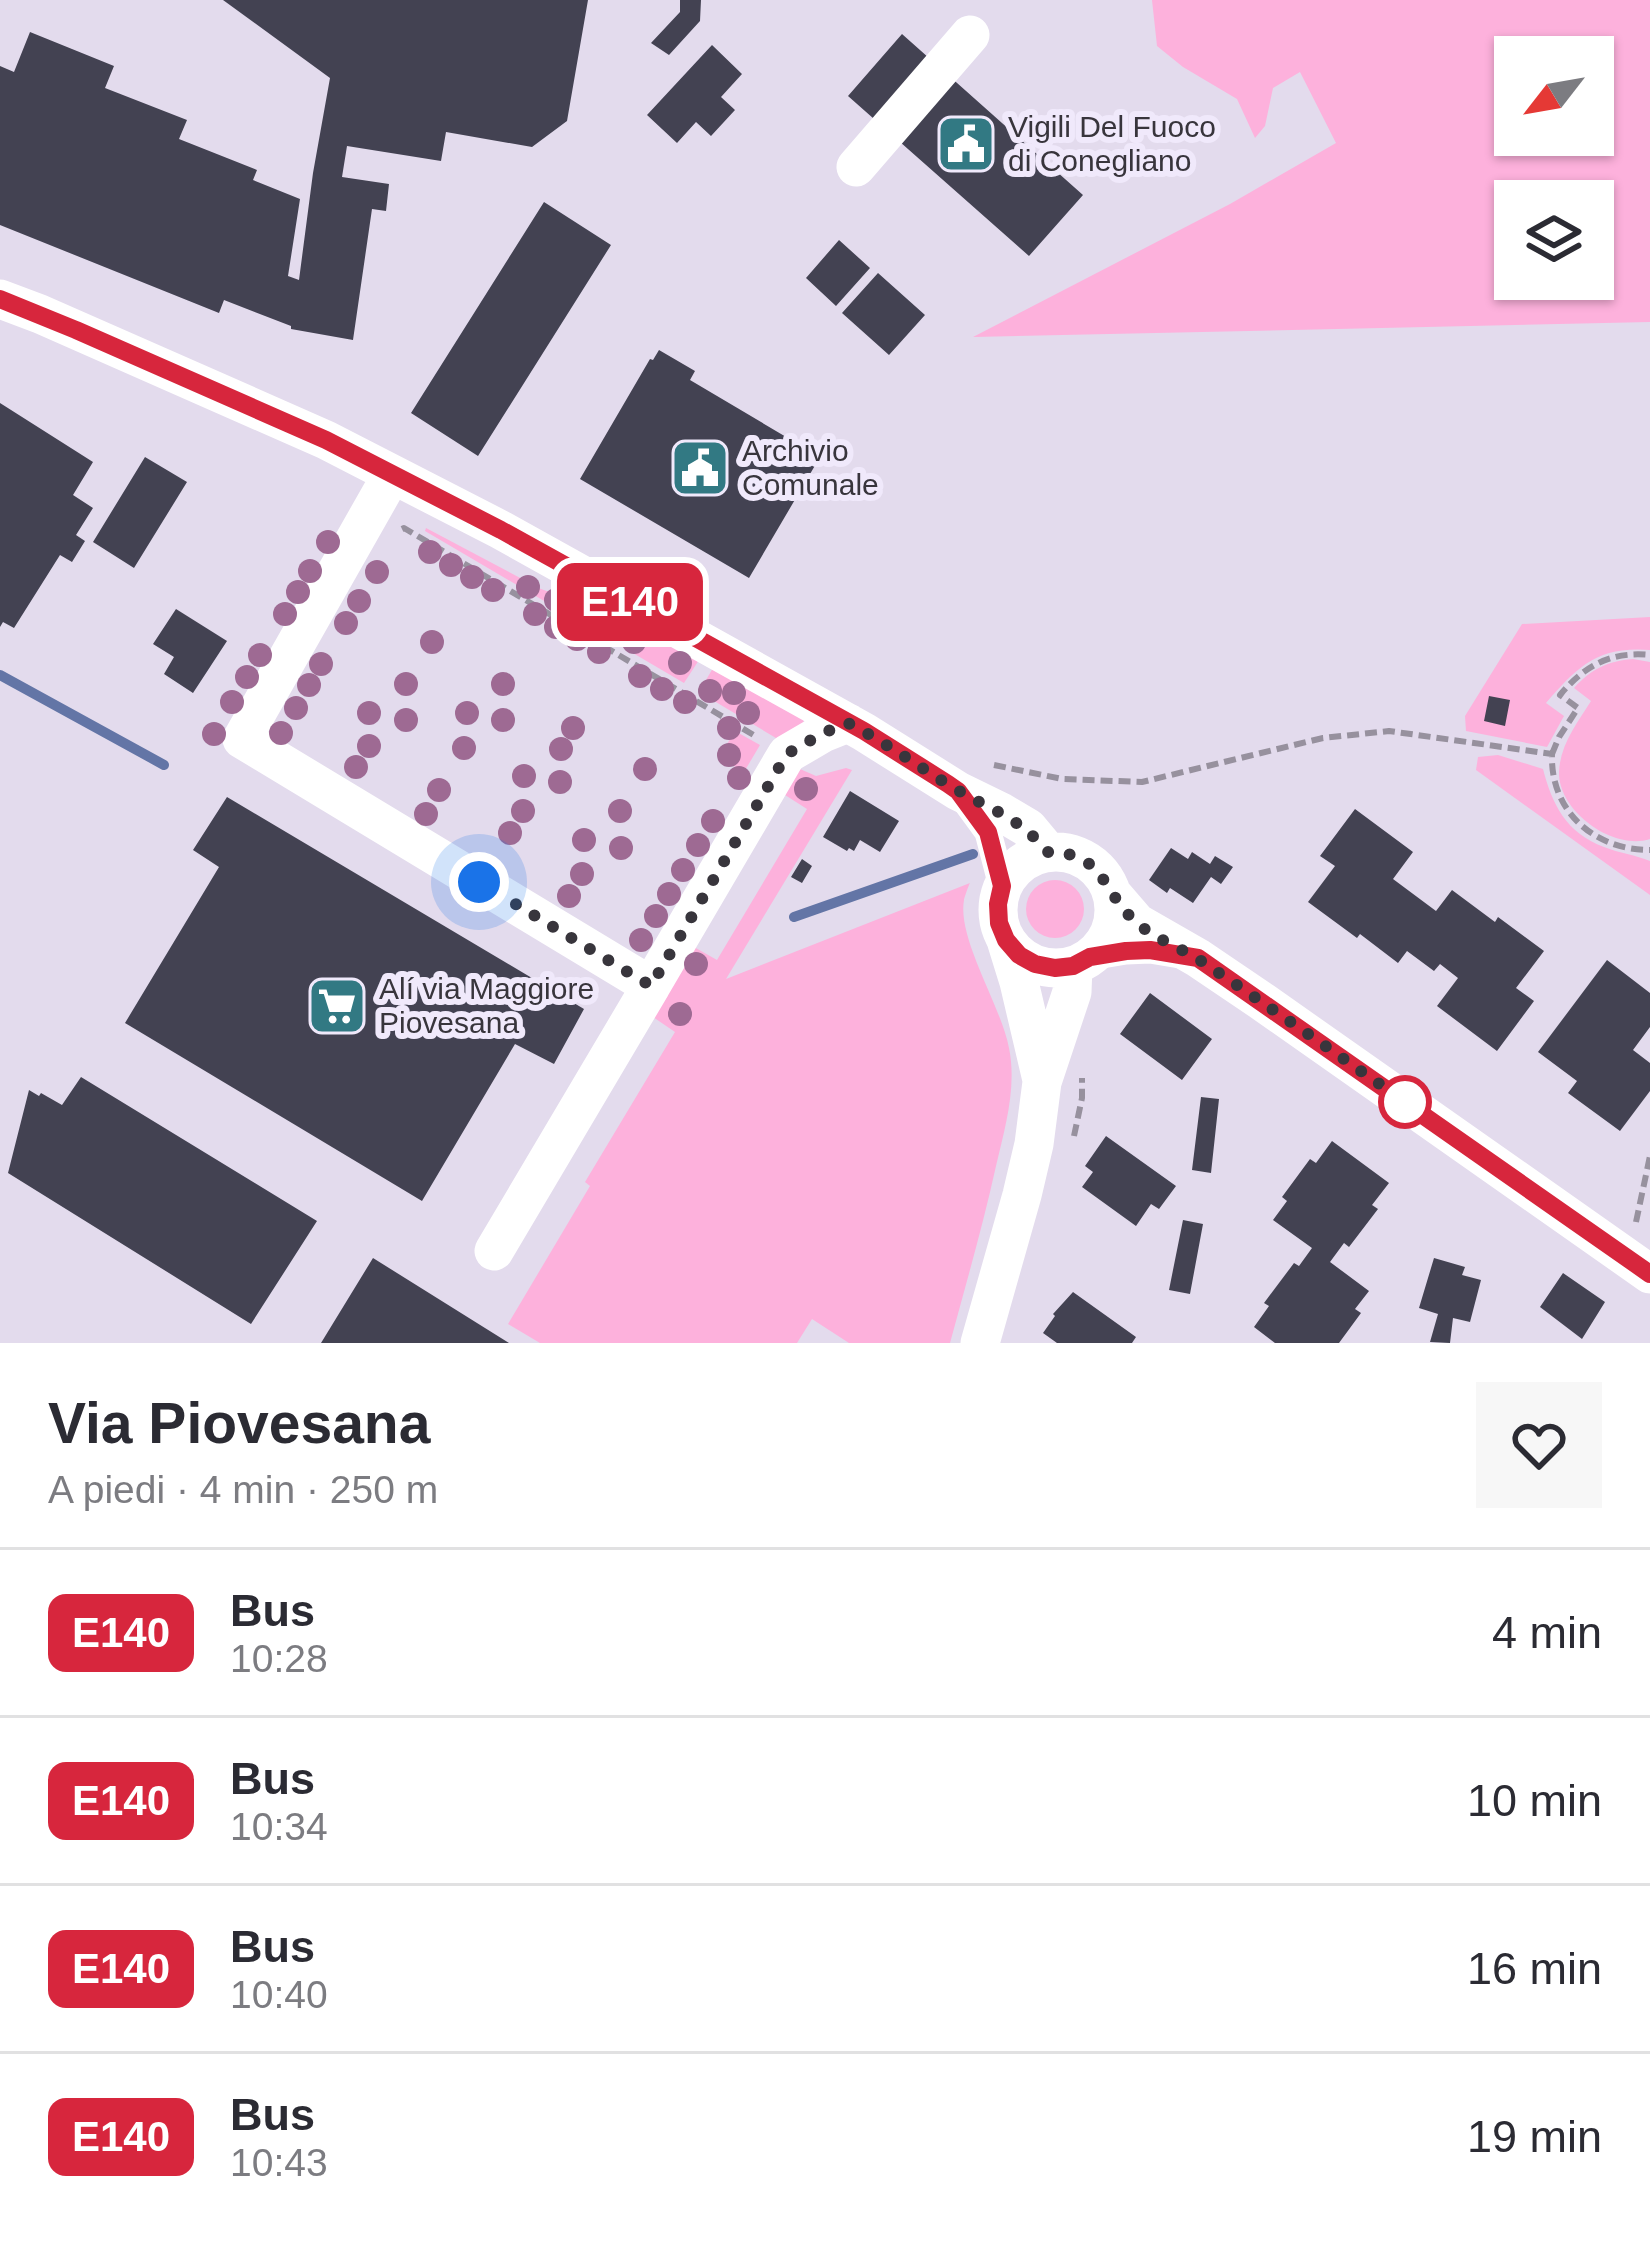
<!DOCTYPE html>
<html lang="it">
<head>
<meta charset="utf-8">
<style>
	:root { --surface:#fff; --page:#f7f7f7; --text:#2b2b33; --muted:#7c7c81; --line:#e1e1e2 }
	body { margin:0; font-family:Arial,sans-serif; background:var(--page); color:var(--text); height:100vh; display:flex; flex-direction:column; font-size:45px; white-space:nowrap }
	* { box-sizing:border-box; margin:0 }
	p { font-size:39px; color:var(--muted) }
	.icon { flex:none; width:66px; height:66px; fill:none; stroke:currentColor; stroke-width:2; stroke-linecap:round; stroke-linejoin:round }
	.map { position:relative; height:1343px; overflow:hidden }
	.side { display:flex; flex-direction:column; background:var(--surface); flex:1 }
	.side>* { flex:none }
	.badge { padding:0 24px; border-radius:18px; font-size:42px; line-height:78px }
	.needle { width:78px; rotate:239deg }
	.tools { position:absolute; left:1494px; top:36px; display:grid; gap:24px }
	.tools a { display:grid; place-items:center; width:120px; height:120px; border-radius:0px; background:var(--surface); box-shadow:0 3px 9px #0004; font-size:60px }
	.you { position:absolute; width:60px; height:60px; margin:-30px; border:9px solid #fff; border-radius:50%; background:#1a73e8; box-shadow:0 0 0 18px #1a73e833 }
	.map>.badge { position:absolute; translate:-50% -50%; box-shadow:0 0 0 6px #fff }
	.round { display:grid; place-items:center; flex:none; width:126px; height:126px; border-radius:0px; background:var(--page) }
	.headline { display:flex; align-items:center; justify-content:space-between; height:204px; padding:0 48px }
	h1 { font-size:57px; font-weight:700; line-height:90px }
	ul { padding:0; list-style:none }
	li { display:flex; align-items:center; gap:36px; height:168px; padding:0 48px; border-top:3px solid var(--line) }
	li div { flex:1 }
	li b { display:block; font-size:45px }
	li em { font-style:normal }
	li .badge { min-width:132px; font-weight:700; text-align:center }
	.map>svg:first-child { display:block }
</style>
</head>
<body>
<div class="map">
<svg width="1650" height="1343" viewBox="0 0 1650 1343">
	<rect width="100%" height="100%" fill="#e3dbed"/>
	<!-- green -->
	<path fill="#fdb1dc" fill-rule="evenodd" d="M1152 0H1650V322L973 337 1230 204 1336 143 1300 72 1273 88 1265 126 1255 138 1237 99 1183 67 1157 46ZM1515 57H1593V135H1515ZM1515 201H1593V279H1515Z
		M426 528 541 589 617 616 699 660 684 683 425 531Z
		M1650 617V650C1598 646 1578 666 1546 703L1564 716 1547 747 1466 731 1465 716 1522 624Z
		M1633 659 1650 662V839C1613 851 1558 811 1559 772 1560 745 1577 723 1591 701L1574 688C1591 669 1608 661 1633 659Z
		M713 668 803 719 804 723 781 741 699 692Z
		M735 731 760 745 744 772 719 757Z
		M1498 755 1543 769C1552 804 1566 833 1604 847 1619 853 1636 855 1650 861V895L1476 770 1478 757Z
		M846 768 852 770 726 979 970 883C969 884 964 899 964 900 957 939 1001 1005 1009 1048 1017 1087 1005 1128 996 1166 983 1225 966 1284 950 1343H849L812 1319 797 1343H540L508 1324 590 1186 585 1182 675 1032 653 1017 694 947 717 960 807 809 785 795 800 769 816 776Z
		M1026 909a29 29 0 1 1 58 0a29 29 0 1 1-58 0Z"/>
	<g fill="none" stroke-linecap="round" stroke-linejoin="round">
		<!-- stream -->
		<path stroke="#6375a6" stroke-width="10" d="M0 675 164 765
			M794 917 973 854"/>
	</g>
	<!-- building -->
	<path fill="#434252" d="M223 0H588L567 121 532 147 446 132 441 161 347 146 342 177 389 184 386 211 372 209 353 340 291 329V326L224 300 219 313 0 225V66L14 72 30 32 114 66 105 88 187 120 179 139 257 170 253 180 300 199 288 276 299 280 313 173 330 78Z
		M680 0H701L700 21 669 55 651 43 680 12Z
		M902 34 1083 195 1029 256 848 96Z
		M712 45 742 74 721 97 735 110 711 136 696 122 677 143 647 115Z
		M544 202 611 245 478 456 411 413Z
		M839 240 870 268 836 306 806 278Z
		M878 273 925 315 889 355 842 313Z
		M659 350 695 371 690 380 820 457 749 578 580 479 650 359 653 360Z
		M0 403 93 462 73 495 93 508 76 535 85 541 72 562 60 555 14 628 3 622 0 627Z
		M145 457 187 482 134 568 93 542Z
		M176 609 227 641 193 693 164 674 174 657 153 644Z
		M1489 696 1510 700 1505 726 1484 721Z
		M850 791 899 821 880 852 860 840 854 851 849 848 847 851 823 837Z
		M227 797 584 1009 554 1064 515 1044 422 1201 125 1023 219 867 193 850Z
		M1355 809 1413 852 1393 879 1436 911 1452 890 1495 922 1498 917 1544 951 1516 988 1534 1001 1497 1051 1437 1006 1458 978 1440 964 1434 971 1407 951 1398 963 1360 934 1357 938 1308 902 1335 866 1320 856Z
		M1171 848 1188 859 1192 852 1210 864 1215 856 1233 867 1221 884 1211 877 1193 903 1170 888 1167 893 1149 880Z
		M802 859 812 866 802 883 791 877Z
		M1607 960 1650 993V1027L1633 1050 1650 1063V1091L1620 1131 1568 1093 1577 1081 1538 1052Z
		M1150 993 1212 1039 1182 1080 1120 1034Z
		M81 1077 317 1221 251 1324 8 1173 29 1090 39 1096 41 1093 62 1105Z
		M1201 1097 1219 1099 1211 1173 1192 1170Z
		M1106 1136 1176 1186 1159 1209 1151 1204 1136 1226 1082 1187 1093 1172 1085 1166Z
		M1332 1141 1389 1183 1372 1205 1378 1209 1349 1247 1344 1243 1330 1262 1369 1291 1355 1309 1361 1313 1339 1343H1275L1254 1327 1269 1306 1264 1303 1294 1263 1299 1266 1312 1248 1273 1220 1287 1201 1282 1197 1310 1159 1316 1163Z
		M1183 1220 1203 1224 1190 1294 1169 1290Z
		M373 1258 509 1343H321Z
		M1434 1258 1465 1267 1462 1275 1481 1280 1470 1322 1453 1318 1450 1343 1430 1342 1438 1314 1419 1308Z
		M1563 1273 1605 1302 1582 1339 1540 1307Z
		M1073 1292 1136 1337 1132 1343H1057L1043 1333 1055 1316 1053 1314Z"/>
	<g fill="none" stroke-linecap="round" stroke-linejoin="round">
		<!-- path -->
		<path stroke="#97919e" stroke-width="6" stroke-dasharray="12 6" stroke-linecap="butt" d="M402 529 404 528 757 737
			M1552 754 1559 737 1578 708 1560 695C1584 666 1611 651 1650 655
			M994 765 1062 779 1142 782 1323 738 1389 731 1552 754C1550 811 1594 850 1650 850
			M1074 1136 1082 1098V1078
			M1636 1222 1650 1156"/>
		<!-- minor -->
		<path stroke="#fff" stroke-width="39" d="M856 167 970 35
			M0 299 40 314 326 440 501 530 864 732 958 791 1001 812 1028 828 1048 852
			M391 476 242 739 651 986 494 1251
			M998 910a58 58 0 1 1 116 0a58 58 0 1 1-116 0Z
			M1112 894 1137 923 1198 958 1263 1002 1650 1274
			M1006 940 1019 982 1042 1080
			M651 986 787 754 823 733 848 723
			M980 1343 1022 1195 1034 1144 1042 1082 1072 992 1073 966"/>
	</g>
	<!-- trees -->
	<g fill="#9e6a93">
		<circle cx="328" cy="542" r="12"/>
		<circle cx="430" cy="552" r="12"/>
		<circle cx="451" cy="565" r="12"/>
		<circle cx="310" cy="571" r="12"/>
		<circle cx="377" cy="572" r="12"/>
		<circle cx="472" cy="577" r="12"/>
		<circle cx="528" cy="587" r="12"/>
		<circle cx="493" cy="590" r="12"/>
		<circle cx="298" cy="592" r="12"/>
		<circle cx="556" cy="600" r="12"/>
		<circle cx="359" cy="601" r="12"/>
		<circle cx="581" cy="613" r="12"/>
		<circle cx="285" cy="614" r="12"/>
		<circle cx="535" cy="614" r="12"/>
		<circle cx="346" cy="623" r="12"/>
		<circle cx="556" cy="627" r="12"/>
		<circle cx="607" cy="628" r="12"/>
		<circle cx="577" cy="639" r="12"/>
		<circle cx="432" cy="642" r="12"/>
		<circle cx="634" cy="642" r="12"/>
		<circle cx="599" cy="652" r="12"/>
		<circle cx="260" cy="655" r="12"/>
		<circle cx="680" cy="663" r="12"/>
		<circle cx="321" cy="664" r="12"/>
		<circle cx="640" cy="676" r="12"/>
		<circle cx="247" cy="677" r="12"/>
		<circle cx="406" cy="684" r="12"/>
		<circle cx="503" cy="684" r="12"/>
		<circle cx="309" cy="685" r="12"/>
		<circle cx="662" cy="689" r="12"/>
		<circle cx="710" cy="691" r="12"/>
		<circle cx="734" cy="693" r="12"/>
		<circle cx="232" cy="702" r="12"/>
		<circle cx="685" cy="702" r="12"/>
		<circle cx="296" cy="708" r="12"/>
		<circle cx="369" cy="713" r="12"/>
		<circle cx="467" cy="713" r="12"/>
		<circle cx="748" cy="713" r="12"/>
		<circle cx="406" cy="720" r="12"/>
		<circle cx="503" cy="720" r="12"/>
		<circle cx="573" cy="728" r="12"/>
		<circle cx="729" cy="728" r="12"/>
		<circle cx="281" cy="733" r="12"/>
		<circle cx="214" cy="734" r="12"/>
		<circle cx="369" cy="746" r="12"/>
		<circle cx="464" cy="748" r="12"/>
		<circle cx="561" cy="749" r="12"/>
		<circle cx="729" cy="755" r="12"/>
		<circle cx="356" cy="767" r="12"/>
		<circle cx="645" cy="769" r="12"/>
		<circle cx="524" cy="776" r="12"/>
		<circle cx="739" cy="778" r="12"/>
		<circle cx="560" cy="782" r="12"/>
		<circle cx="806" cy="789" r="12"/>
		<circle cx="439" cy="790" r="12"/>
		<circle cx="523" cy="811" r="12"/>
		<circle cx="620" cy="811" r="12"/>
		<circle cx="426" cy="814" r="12"/>
		<circle cx="713" cy="821" r="12"/>
		<circle cx="510" cy="833" r="12"/>
		<circle cx="584" cy="840" r="12"/>
		<circle cx="698" cy="845" r="12"/>
		<circle cx="621" cy="848" r="12"/>
		<circle cx="683" cy="870" r="12"/>
		<circle cx="582" cy="874" r="12"/>
		<circle cx="669" cy="894" r="12"/>
		<circle cx="569" cy="896" r="12"/>
		<circle cx="656" cy="916" r="12"/>
		<circle cx="641" cy="940" r="12"/>
		<circle cx="696" cy="964" r="12"/>
		<circle cx="680" cy="1014" r="12"/>
	</g>
	<g fill="none" stroke-linecap="round" stroke-linejoin="round">
		<defs>
			<path id="line" d="M0 299 76 330 326 440 501 530 864 731 948 784 958 791 988 832 1002 886 998 904 999 923 1006 940 1019 955 1035 964 1055 968 1073 966 1090 957 1126 951 1150 950 1198 958 1650 1274"/>
		</defs>
		<!-- line casing -->
		<use href="#line" stroke="#fff" stroke-width="27"/>
		<!-- line -->
		<use href="#line" stroke="#d7263d" stroke-width="18"/>
		<!-- walk -->
		<path stroke="#38353c" stroke-width="12" stroke-dasharray="0 21.6" d="M479 882 651 986 787 754 823 733 848 723C885 742 919 767 954 788 994 812 1016 815 1048 852 1105 852 1101 891 1136 922 1156 940 1185 949 1207 965 1276 1011 1344 1059 1412 1107L1405 1102"/>
	</g>
	<!-- icons -->
	<defs>
		<symbol id="civic-square" viewBox="-11 -11 22 22"><rect x="-9" y="-9" width="18" height="18" rx="4" fill="#327983" stroke="#f0e9fb"/><path d="M-.6-6.5H3V-4.5H.6V-3L4-1V1h2V6H-6V1h2V-1L-.6-3ZM-1.2 2.5V6h2.4V2.5Z" fill="#fff"/></symbol>
		<symbol id="supermarket-square" viewBox="-11 -11 22 22"><rect x="-9" y="-9" width="18" height="18" rx="4" fill="#327983" stroke="#f0e9fb"/><path d="M-6-5.5h2.5l.6 2H6L4.5 2H-2.5L-4.4-4H-6ZM-1.5 3.2a1.3 1.3 0 1 0 .1 0ZM3 3.2a1.3 1.3 0 1 0 .1 0Z" fill="#fff"/></symbol>
	</defs>
	<g fill-rule="evenodd">
		<use href="#civic-square" x="933" y="111" width="66" height="66"/>
		<use href="#civic-square" x="667" y="435" width="66" height="66"/>
		<use href="#supermarket-square" x="304" y="973" width="66" height="66"/>
	</g>
	<!-- markers -->
	<circle fill="#fff" stroke="#d7263d" stroke-width="6" cx="1405" cy="1102" r="24"/>
	<g text-anchor="middle" stroke-width="12" stroke-linejoin="round" paint-order="stroke">
		<!-- poi labels -->
		<g font-size="30" fill="#38353c" stroke="#f0e9fb" text-anchor="start">
			<text x="1008" y="137">Vigili Del Fuoco<tspan x="1008" dy="34">di Conegliano</tspan></text>
			<text x="742" y="461">Archivio<tspan x="742" dy="34">Comunale</tspan></text>
			<text x="379" y="999">Alí via Maggiore<tspan x="379" dy="34">Piovesana</tspan></text>
		</g>
	</g>
</svg>
<div class="tools">
<a><svg class="needle" viewBox="-14 -14 28 28"><path d="M0-13l5 13h-10z" fill="#e53935"/><path d="M0 13l5-13h-10z" fill="#7c7c81"/></svg></a>
<a><svg class="icon" aria-label="layers" viewBox="0 0 24 24"><path d="M12 4l9 5-9 5-9-5zM3 14l9 5 9-5"/></svg></a>
</div>
<div class="you" style="left:479px;top:882px"></div>
<b class="badge" style="left:630px;top:602px;background:#d7263d;color:#fff">E140</b>
</div>
<section class="side">
<div class="headline"><div><h1>Via Piovesana</h1><p>A piedi · 4 min · 250 m</p></div><a class="round"><svg class="icon" aria-label="heart" viewBox="0 0 24 24"><path d="M12 20l-8-8c-3-5 5-10 8-4 3-6 11-1 8 4z"/></svg></a></div>
<ul>
<li><span class="badge" style="background:#d7263d;color:#fff">E140</span><div><b>Bus</b><p>10:28</p></div><em>4 min</em></li>
<li><span class="badge" style="background:#d7263d;color:#fff">E140</span><div><b>Bus</b><p>10:34</p></div><em>10 min</em></li>
<li><span class="badge" style="background:#d7263d;color:#fff">E140</span><div><b>Bus</b><p>10:40</p></div><em>16 min</em></li>
<li><span class="badge" style="background:#d7263d;color:#fff">E140</span><div><b>Bus</b><p>10:43</p></div><em>19 min</em></li>
</ul>
</section>
</body>
</html>
